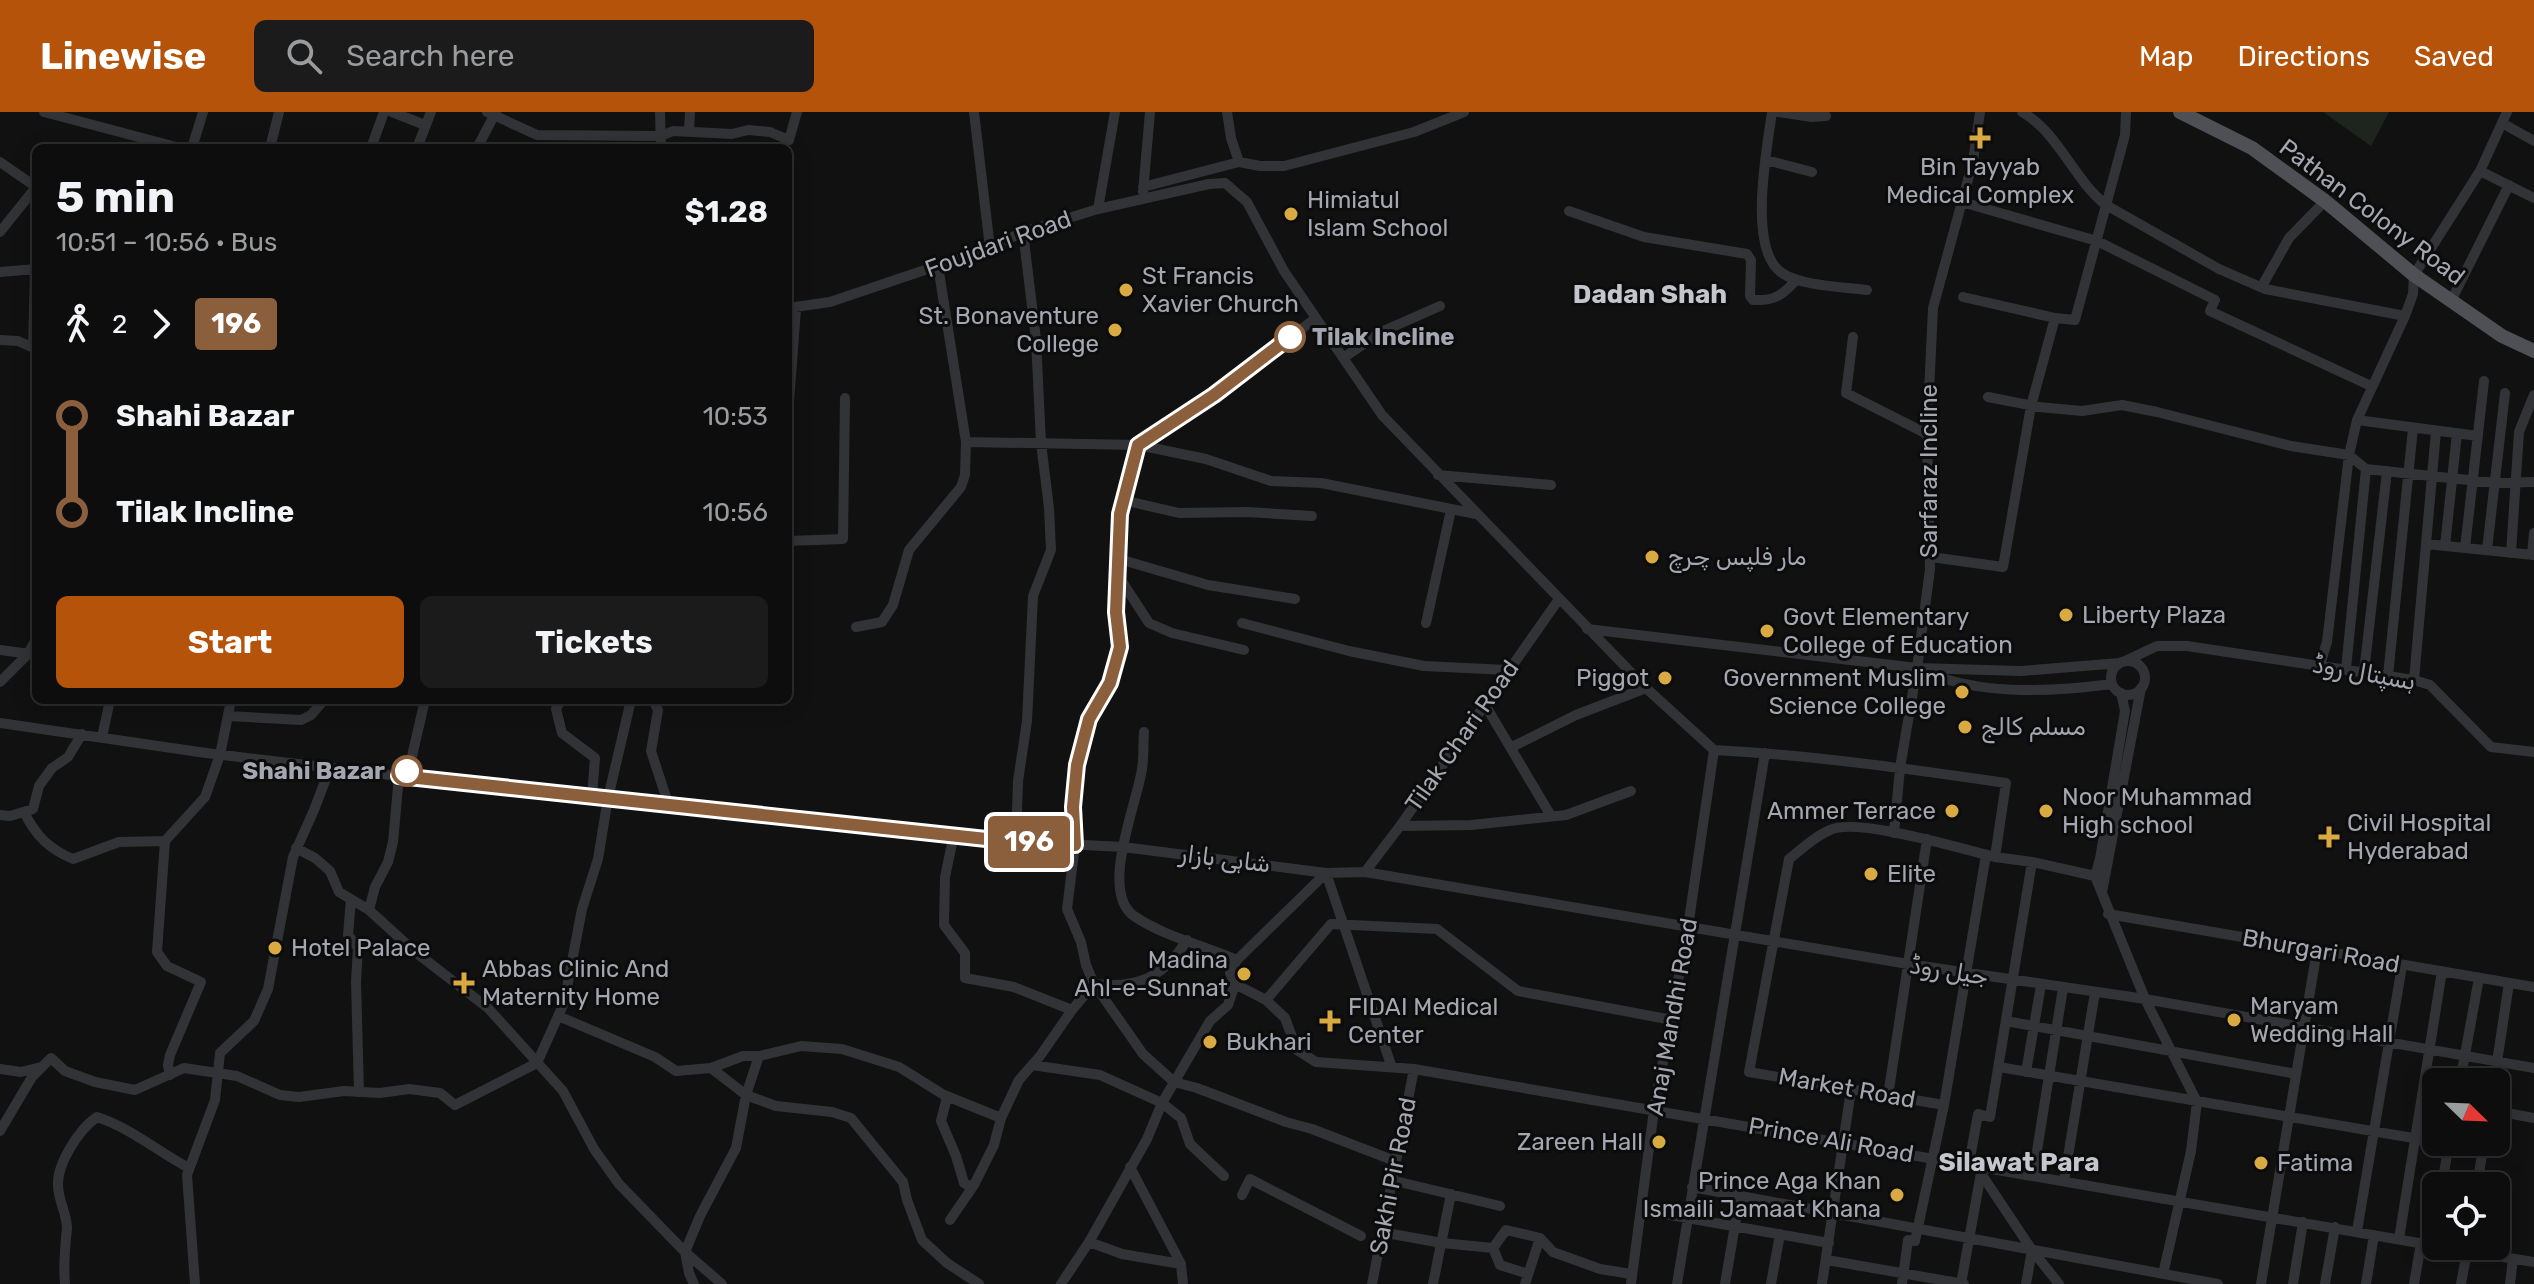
<!DOCTYPE html>
<html lang="en">
<head>
<meta charset="utf-8">
<style>
	:root { --surface:#0d0d0e; --page:#1b1b1c; --text:#f1f3f6; --muted:#9a9c9e; --line:#2d2d2e; --accent:#b45309 }
	body { margin:0; font-family:Rubik,"Noto Sans Arabic",sans-serif; background:var(--page); color:var(--text); height:100vh; display:flex; flex-direction:column; font-size:30px; white-space:nowrap }
	* { box-sizing:border-box; margin:0 }
	p { font-size:26px; color:var(--muted) }
	.icon { flex:none; width:44px; height:44px; fill:none; stroke:currentColor; stroke-width:2; stroke-linecap:round; stroke-linejoin:round }
	.map { position:relative; flex:1; overflow:hidden }
	.drawer { position:absolute; left:32px; top:32px; width:760px; height:560px; display:flex; flex-direction:column; background:var(--surface); border-radius:12px; box-shadow:0 4px 20px #0003,0 0 0 2px var(--line) }
	.drawer>* { flex:none }
	.badge { padding:0 16px; border-radius:6px; font-size:28px; line-height:52px }
	.needle { width:52px; rotate:113deg }
	.controls { position:absolute; left:2422px; top:956px; display:grid; gap:16px }
	.controls a { display:grid; place-items:center; width:88px; height:88px; border-radius:12px; background:var(--surface); box-shadow:0 4px 20px #0003,0 0 0 2px var(--line); font-size:40px }
	.map>.badge { position:absolute; translate:-50% -50%; box-shadow:0 0 0 4px #fff }
	.legs { display:flex; align-items:center; gap:12px; height:88px; padding:0 24px; font-size:26px }
	.legs p { margin-inline-start:auto }
	.overview { display:flex; align-items:center; justify-content:space-between; height:136px; padding:0 24px }
	h1 { font-size:44px; font-weight:700; line-height:60px }
	.cta { display:flex; gap:16px; margin-top:auto; padding:16px 24px }
	.cta a { flex:1; height:92px; border-radius:12px; background:var(--accent); color:#fff; font-size:32px; font-weight:700; line-height:92px; text-align:center }
	.cta a+a { background:var(--page); color:var(--text) }
	ul { padding:0 24px; list-style:none }
	li { display:flex; align-items:center; gap:28px; height:96px; font-size:30px }
	li i { display:grid; place-items:center; width:12px; height:100%; margin:0 10px; background:currentColor }
	li i::after { content:''; width:20px; height:20px; margin:-10px; border:6px solid; border-radius:50%; background:var(--surface) }
	li p { margin-inline-start:auto }
	li:first-child i { background:linear-gradient(#0000 50%,currentColor 0) }
	li:last-child i { background:linear-gradient(currentColor 50%,#0000 0) }
	header { display:flex; align-items:center; gap:48px; box-sizing:border-box; height:112px; padding:0 40px; background:var(--accent); color:#fff }
	header strong { font-size:38px }
	nav { display:flex; gap:44px; margin-inline-start:auto; font-size:28px }
	.search { width:560px; height:72px; background:var(--page); display:flex; align-items:center; gap:20px; box-sizing:border-box; padding:0 28px; border-radius:12px; color:var(--muted); font-size:30px }
	.map>svg:first-child { display:block }
</style>
</head>
<body>
<header>
<strong>Linewise</strong>
<div class="search"><svg class="icon" aria-label="search" viewBox="0 0 24 24"><circle cx="10" cy="10" r="6"/><path d="M15 15l6 6"/></svg>Search here</div>
<nav><a>Map</a><a>Directions</a><a>Saved</a></nav>
</header>
<div class="map">
<svg width="2534" height="1172" viewBox="0 0 2534 1172">
	<rect width="100%" height="100%" fill="#111112"/>
	<!-- green -->
	<path fill="#1e241e" d="M2323 0H2389L2371 34Z"/>
	<g fill="none" stroke-linecap="round" stroke-linejoin="round">
		<!-- minor -->
		<path stroke="#323336" stroke-width="10" d="M44 0 180 36
			M392 0 425 13
			M487 0 537 23 661 24 673 19 732 22 748 18 770 20 789 28 797 0
			M660 0 661 36
			M974 0 990 136
			M1227 0 1231 26 1239 50
			M1772 0C1767 37 1747 138 1782 161 1801 174 1843 175 1867 178
			M1778 0 1812 5 1826 4
			M2022 0C2059 21 2073 67 2106 93L2219 157 2265 177 2405 204
			M2502 11 2534 29
			M689 19 690 0
			M192 36 203 0
			M270 36 279 0
			M371 36 384 0
			M417 36 431 0
			M477 36 496 0
			M1766 48 1812 60
			M0 50 36 75
			M2480 59 2534 86
			M1143 75 1239 50 1260 54H1284L1414 20 1464 0
			M1143 80 1150 0
			M1962 90 2097 129 2215 188 2210 199 2371 274
			M1098 97 1115 0
			M1569 99 1644 125 1747 142 1751 148 1750 184 1753 188C1774 189 1782 184 1796 168
			M0 120 36 75
			M938 154 966 330
			M0 160 36 157
			M2262 174 2289 126 2325 89
			M2451 189 2509 73
			M788 196 830 190 990 136 1023 120 1098 97 1209 72 1225 71 1247 90 1284 159 1382 303 1646 576 1714 638
			M1316 206 1214 283 1138 333 1120 402 1116 500 1120 535 1110 571 1089 607 1077 653 1073 695 1075 733 1067 797 1081 830 1086 853 1094 872 1143 942 1174 970 1197 976 1286 1010 1312 1017 1395 1049
			M2055 206 2075 208 2125 23 2126 0
			M1853 225 1846 281 1927 322
			M0 228 18 229 36 237
			M33 236 35 157
			M1343 246 1381 220 1440 194
			M1988 285 2039 295 2082 299 2122 293 2157 300 2291 334 2349 343 2366 357 2496 371 2534 370
			M788 303 796 197
			M2357 308 2478 324
			M1438 363 1551 373
			M1123 388 1179 401 1247 400 1312 404
			M788 429 843 427 845 286
			M2426 432 2534 443
			M2445 434 2457 321
			M2465 436 2484 269
			M2487 438 2505 281
			M2511 441 2519 320 2534 283
			M2532 443 2534 421
			M1931 445 2003 455 2031 294 2055 206 1963 185
			M1119 447 1208 473 1295 487
			M1119 465 1149 511 1172 521 1244 538
			M1242 511 1349 539 1424 554 1507 558
			M1426 511 1451 398
			M856 515 882 510 893 493 909 438 961 375 965 363 966 330 1138 333 1206 347 1271 369 1321 371 1476 402
			M1587 517 1917 556 2021 559 2120 551
			M0 538 30 542
			M2125 549 2157 534H2187L2414 568 2430 573 2491 635 2534 640
			M2111 566a17 17 0 1 1 34 0a17 17 0 1 1-34 0Z
			M2320 553 2327 530 2349 343 2357 308 2405 204 2413 182 2414 163 2480 59 2507 0
			M2346 557 2366 357
			M1923 559C1981 584 2050 580 2112 572
			M2364 560 2387 359
			M2388 564 2413 316
			M2414 568 2436 319
			M0 570 28 542 36 527
			M561 588 556 597 562 621 595 646 592 684
			M653 588 658 598 651 639 668 691
			M1484 591 1551 704
			M228 604 301 608 311 603 324 588
			M0 611 206 641 399 664 1005 729 1123 735 1326 761 1365 760 1908 852 2145 887 2534 956
			M1144 620C1143 632 1144 645 1142 657 1137 692 1099 779 1134 804 1165 825 1203 833 1237 848
			M102 625 110 588
			M1512 635 1576 603 1646 576
			M1714 638C1812 643 1909 657 2006 671L1995 745 2032 750 2095 764 2145 887 2197 990 2191 1039 2163 1162
			M24 700C36 724 49 737 73 747L119 730 165 729 205 685 220 643 231 588
			M0 703 10 704 33 697 39 674 52 656 68 645 82 622
			M1400 714 1471 713 1566 703 1631 679
			M1894 721 1900 656 1917 556 1930 457 1927 322 1933 196 1973 49 1980 0
			M954 722 945 765 944 813 965 841V866L1014 875 1072 898
			M165 729 157 840 167 854 201 870 170 943 168 953 170 963
			M1016 729 1018 669 1027 609 1033 484 1051 438 1049 396 1041 331 1036 227 1023 120
			M296 736 315 746 330 759 339 780 369 798 414 839 488 896 563 979 594 1037 619 1072 685 1140 722 1172
			M1365 760 1400 714 1559 487
			M1326 761 1391 953
			M2095 764 2100 747 2125 599 2121 581
			M2102 780 2141 576
			M351 787 348 823 358 836 356 869 359 980
			M369 798 375 775 388 750 393 730 399 664 409 657 425 588
			M2108 802 2534 875
			M1094 872C1138 877 1164 865 1187 828
			M1235 872 1266 888
			M558 904 655 945 676 959 711 956 746 983 776 994 832 1000 851 1006 903 1070 907 1088 922 1128 947 1151 979 1172
			M1672 908 1518 879 1437 817 1331 812 1266 888 1285 906 1297 938 1316 950 1414 957 2436 1134
			M2006 909 2296 962
			M1032 953 1100 963 1162 991 1181 1006 1190 1032 1224 1064
			M1999 955 2483 1038
			M711 956 743 944H759L801 934 842 937 899 955 944 983 1001 1006
			M0 957 21 960 41 955
			M2026 960 2041 873
			M2460 970 2479 866
			M2494 970 2509 871
			M1888 984 1927 727
			M947 985 941 1009 956 1044 964 1071 972 1075
			M1944 993 1986 743
			M2496 999 2534 1006
			M0 1019 32 965 51 946 65 959 95 970 135 978 184 956 237 964 280 983 299 985 344 979 380 981 409 977 440 981 455 993 537 951 564 891 582 797 598 747 608 686 631 588
			M1969 1052 1978 1002 1990 1005 2032 750
			M1976 1054 2032 1138 2059 1172
			M1130 1055 1181 1152 1183 1172
			M2033 1064 2063 876
			M1391 1068 1500 1094
			M2064 1069 2095 880
			M2442 1074 2449 1030
			M2477 1074 2484 1030
			M1692 1075 2218 1172
			M1242 1083 1250 1067 1361 1124
			M1642 1098 1829 1131
			M950 1108 974 1073 994 1033 1001 1006 1019 968 1040 944 1072 898 1094 872
			M2357 1119 2402 854
			M1381 1120 1442 1131 1493 1136 1506 1118 1540 1126 1553 1140 1600 1157 1631 1162
			M2399 1127 2442 859
			M1089 1130 1122 1142 1181 1152
			M2431 1133 2436 1107
			M2437 1134 2534 1150
			M1493 1136 1500 1153 1528 1162
			M1827 1148 1964 1172
			M65 1172C63 1153 65 1135 67 1116 67 1102 58 1088 58 1073 57 1052 79 1017 97 1005 131 1016 157 1039 189 1056
			M195 1172 187 1063 215 988 220 941 254 909 268 877 293 745 314 698 330 656
			M694 1172 689 1161 685 1140 700 1104 736 1036 746 983 759 944
			M1061 1172 1089 1130 1147 1027 1162 991 1210 909 1228 893 1235 872 1230 861 1237 848 1326 761
			M1372 1172 1414 957
			M1433 1172 1451 1082
			M1525 1172 1540 1126
			M1631 1172 1654 998 1688 815 1714 638
			M1677 1172 1765 641
			M1725 1172 1740 1084
			M1771 1172 1780 1122
			M1822 1172 1851 978
			M1902 1172 1908 1128 1915 1129 1944 993 1749 960 1789 747C1802 737 1815 724 1830 718 1857 705 1962 737 1995 745
			M1961 1172 1981 1061
			M2026 1172 2032 1138
			M2261 1172 2317 838
			M2293 1172 2303 1110
			M2325 1172 2335 1115
			M2366 1172 2374 1123
			M2414 1172 2421 1131
			M2461 1172 2468 1134
			M2510 1172 2513 1147"/>
		<!-- major -->
		<path stroke="#4f5055" stroke-width="14" d="M2180 0 2252 36 2325 89 2414 163 2502 224 2534 239"/>
	</g>
	<g fill="none" stroke-linecap="round" stroke-linejoin="round">
		<defs>
			<path id="line-1" d="M407 659 399 664 1005 729 1075 733 1073 695 1077 653 1089 607 1110 571 1120 535 1116 500 1120 402 1138 333 1214 283 1290 225"/>
		</defs>
		<!-- line-1 casing -->
		<use href="#line-1" stroke="#fff" stroke-width="18"/>
		<!-- line-1 -->
		<use href="#line-1" stroke="#8b5e3c" stroke-width="12"/>
	</g>
	<!-- markers -->
	<g fill="#d9aa42" stroke="#0c0c0d" stroke-width="3">
		<path d="M1976 14h8v8h8v8h-8v8h-8v-8h-8v-8h8z"/>
		<circle cx="1291" cy="102" r="8"/>
		<circle cx="1126" cy="178" r="8"/>
		<circle cx="1115" cy="218" r="8"/>
		<circle cx="1652" cy="445" r="8"/>
		<circle cx="2066" cy="503" r="8"/>
		<circle cx="1767" cy="519" r="8"/>
		<circle cx="1665" cy="566" r="8"/>
		<circle cx="1962" cy="580" r="8"/>
		<circle cx="1965" cy="615" r="8"/>
		<circle cx="1952" cy="699" r="8"/>
		<circle cx="2046" cy="699" r="8"/>
		<path d="M2325 713h8v8h8v8h-8v8h-8v-8h-8v-8h8z"/>
		<circle cx="1871" cy="762" r="8"/>
		<circle cx="275" cy="836" r="8"/>
		<circle cx="1244" cy="862" r="8"/>
		<path d="M460 859h8v8h8v8h-8v8h-8v-8h-8v-8h8z"/>
		<circle cx="2234" cy="908" r="8"/>
		<path d="M1326 897h8v8h8v8h-8v8h-8v-8h-8v-8h8z"/>
		<circle cx="1210" cy="930" r="8"/>
		<circle cx="1659" cy="1030" r="8"/>
		<circle cx="2261" cy="1051" r="8"/>
		<circle cx="1897" cy="1083" r="8"/>
	</g>
	<g fill="#fff" stroke="#8b5e3c" stroke-width="4">
		<circle cx="1290" cy="225" r="14"/>
		<circle cx="407" cy="659" r="14"/>
	</g>
	<g text-anchor="middle" stroke-width="6" stroke-linejoin="round" paint-order="stroke">
		<!-- poi labels -->
		<g font-size="24" fill="#a4a7b1" stroke="#0c0c0d" text-anchor="start">
			<text x="1980" y="63" text-anchor="middle">Bin Tayyab<tspan x="1980" dy="28">Medical Complex</tspan></text>
			<text x="1307" y="96">Himiatul<tspan x="1307" dy="28">Islam School</tspan></text>
			<text x="1142" y="172">St Francis<tspan x="1142" dy="28">Xavier Church</tspan></text>
			<text x="1099" y="212" text-anchor="end">St. Bonaventure<tspan x="1099" dy="28">College</tspan></text>
			<text x="1668" y="453">مار فلپس چرچ</text>
			<text x="2082" y="511">Liberty Plaza</text>
			<text x="1783" y="513">Govt Elementary<tspan x="1783" dy="28">College of Education</tspan></text>
			<text x="1649" y="574" text-anchor="end">Piggot</text>
			<text x="1946" y="574" text-anchor="end">Government Muslim<tspan x="1946" dy="28">Science College</tspan></text>
			<text x="1981" y="623">مسلم کالج</text>
			<text x="2062" y="693">Noor Muhammad<tspan x="2062" dy="28">High school</tspan></text>
			<text x="1936" y="707" text-anchor="end">Ammer Terrace</text>
			<text x="2347" y="719">Civil Hospital<tspan x="2347" dy="28">Hyderabad</tspan></text>
			<text x="1887" y="770">Elite</text>
			<text x="291" y="844">Hotel Palace</text>
			<text x="1228" y="856" text-anchor="end">Madina<tspan x="1228" dy="28">Ahl-e-Sunnat</tspan></text>
			<text x="482" y="865">Abbas Clinic And<tspan x="482" dy="28">Maternity Home</tspan></text>
			<text x="2250" y="902">Maryam<tspan x="2250" dy="28">Wedding Hall</tspan></text>
			<text x="1348" y="903">FIDAI Medical<tspan x="1348" dy="28">Center</tspan></text>
			<text x="1226" y="938">Bukhari</text>
			<text x="1643" y="1038" text-anchor="end">Zareen Hall</text>
			<text x="2277" y="1059">Fatima</text>
			<text x="1881" y="1077" text-anchor="end">Prince Aga Khan<tspan x="1881" dy="28">Ismaili Jamaat Khana</tspan></text>
		</g>
		<!-- street labels -->
		<g font-size="24" fill="#a4a7b1" stroke="#0c0c0d">
			<text transform="translate(2372 100) rotate(37)" y="8">Pathan Colony Road</text>
			<text transform="translate(998 132) rotate(-20)" y="8">Foujdari Road</text>
			<text transform="translate(1929 359) rotate(-90)" y="8">Sarfaraz Incline</text>
			<text transform="translate(2364 561) rotate(10)" y="8">ہسپتال روڈ</text>
			<text transform="translate(1462 624) rotate(-55)" y="8">Tilak Chari Road</text>
			<text transform="translate(1225 747) rotate(7)" y="8">شاہی بازار</text>
			<text transform="translate(2321 839) rotate(10)" y="8">Bhurgari Road</text>
			<text transform="translate(1949 859) rotate(9)" y="8">جیل روڈ</text>
			<text transform="translate(1672 905) rotate(-80)" y="8">Anaj Mandhi Road</text>
			<text transform="translate(1847 976) rotate(10)" y="8">Market Road</text>
			<text transform="translate(1831 1028) rotate(10)" y="8">Prince Ali Road</text>
			<text transform="translate(1393 1064) rotate(-79)" y="8">Sakhi Pir Road</text>
		</g>
		<!-- stop labels -->
		<g font-size="24" font-weight="bold" fill="#a4a7b1" stroke="#0c0c0d" text-anchor="start">
			<text x="1312" y="233">Tilak Incline</text>
			<text x="385" y="667" text-anchor="end">Shahi Bazar</text>
		</g>
		<!-- neighbourhood labels -->
		<g font-size="26" font-weight="bold" fill="#c4c6cd" stroke="#0c0c0d">
			<text x="1650" y="191">Dadan Shah</text>
			<text x="2019" y="1059">Silawat Para</text>
		</g>
	</g>
</svg>
<div class="controls">
<a><svg class="needle" viewBox="-14 -14 28 28"><path d="M0-13l5 13h-10z" fill="#e53935"/><path d="M0 13l5-13h-10z" fill="#9a9c9e"/></svg></a>
<a><svg class="icon" aria-label="locate" viewBox="0 0 24 24"><circle cx="12" cy="12" r="6"/><path d="M12 2v4M12 18v4M2 12h4M18 12h4"/></svg></a>
</div>
<b class="badge" style="left:1029px;top:730px;background:#8b5e3c;color:#fff">196</b>
<section class="drawer">
<div class="overview"><div><h1>5 min</h1><p>10:51 – 10:56 · Bus</p></div><b>$1.28</b></div>
<div class="legs"><svg class="icon" aria-label="walk" viewBox="0 0 24 24"><circle cx="13" cy="4" r="2"/><path d="M13 8l-2 6 4 7M11 14l-3 7M7 12l3-4h3l4 4"/></svg>2<svg class="icon" aria-label="forward" viewBox="0 0 24 24"><path d="M9 5l7 7-7 7"/></svg><b class="badge" style="background:#8b5e3c;color:#fff">196</b></div>
<ul>
<li><i style="color:#8b5e3c"></i><b>Shahi Bazar</b><p>10:53</p></li>
<li><i style="color:#8b5e3c"></i><b>Tilak Incline</b><p>10:56</p></li>
</ul>
<div class="cta"><a>Start</a><a>Tickets</a></div>
</section>
</div>
</body>
</html>
